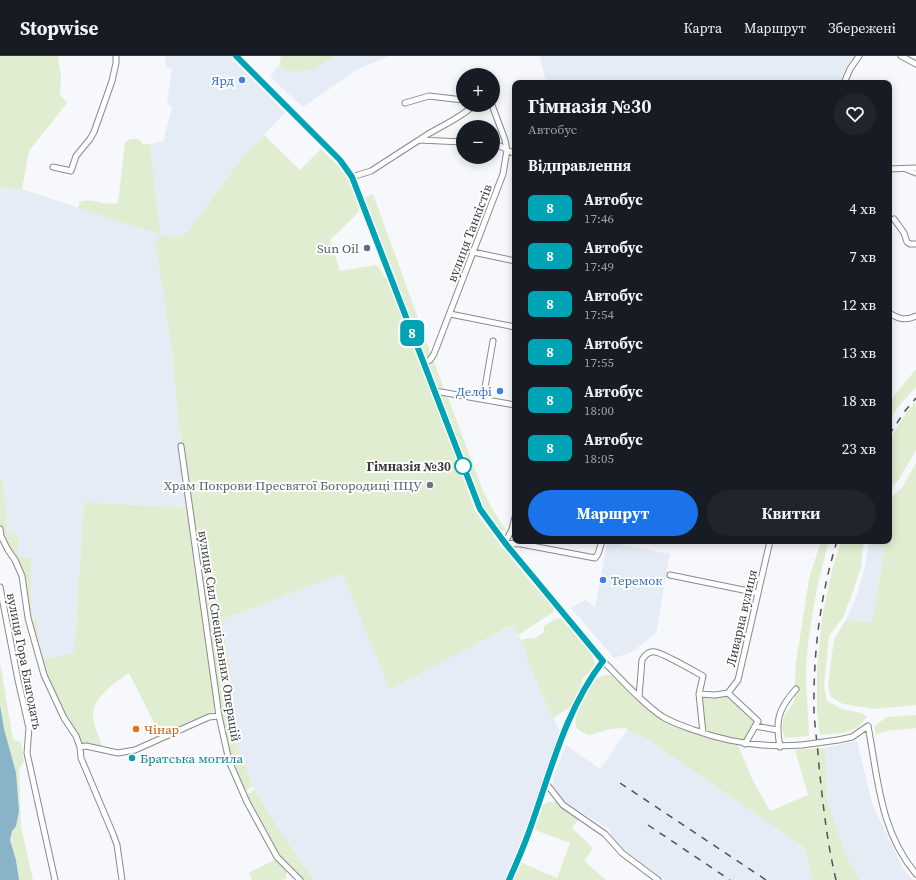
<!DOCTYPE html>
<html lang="uk">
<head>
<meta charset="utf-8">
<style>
	:root { --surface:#171b24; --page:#20242c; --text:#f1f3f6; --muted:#9ea1a6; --line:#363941; --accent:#1a73e8 }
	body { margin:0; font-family:"Source Serif 4",serif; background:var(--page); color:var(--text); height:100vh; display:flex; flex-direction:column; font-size:15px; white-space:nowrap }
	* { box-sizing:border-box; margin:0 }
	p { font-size:13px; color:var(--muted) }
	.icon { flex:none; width:22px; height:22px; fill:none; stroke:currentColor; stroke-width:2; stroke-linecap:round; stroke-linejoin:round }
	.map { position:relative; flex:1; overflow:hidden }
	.details { position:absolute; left:512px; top:24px; width:380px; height:464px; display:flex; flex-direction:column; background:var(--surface); border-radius:8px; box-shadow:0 2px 10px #0003 }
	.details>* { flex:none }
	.badge { padding:0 8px; border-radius:6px; font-size:14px; line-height:26px }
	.tools { position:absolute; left:456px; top:12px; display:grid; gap:8px }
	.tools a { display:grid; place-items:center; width:44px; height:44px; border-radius:50%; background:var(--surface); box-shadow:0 2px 10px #0003; font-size:20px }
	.map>.badge { position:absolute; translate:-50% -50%; box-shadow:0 0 0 2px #fff }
	h2 { padding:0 16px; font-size:15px; line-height:36px }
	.round { display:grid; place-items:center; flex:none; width:42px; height:42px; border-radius:21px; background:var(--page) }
	.overview { display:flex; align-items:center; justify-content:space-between; height:68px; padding:0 16px }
	h1 { font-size:19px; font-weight:700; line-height:30px }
	.action { display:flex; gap:8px; margin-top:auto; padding:8px 16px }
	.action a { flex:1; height:46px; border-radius:24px; background:var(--accent); color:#fff; font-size:16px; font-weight:700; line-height:46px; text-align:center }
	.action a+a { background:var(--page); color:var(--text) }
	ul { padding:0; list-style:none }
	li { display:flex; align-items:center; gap:12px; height:48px; padding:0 16px }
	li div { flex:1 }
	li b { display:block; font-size:15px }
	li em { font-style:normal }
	li .badge { min-width:44px; font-weight:700; text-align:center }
	header { display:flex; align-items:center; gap:24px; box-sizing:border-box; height:56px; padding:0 20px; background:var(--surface); border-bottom:1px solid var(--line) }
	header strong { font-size:19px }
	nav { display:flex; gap:22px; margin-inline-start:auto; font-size:14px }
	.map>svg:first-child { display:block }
</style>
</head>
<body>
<header>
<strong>Stopwise</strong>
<nav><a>Карта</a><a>Маршрут</a><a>Збережені</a></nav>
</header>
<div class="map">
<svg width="916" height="824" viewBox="0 0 916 824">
	<rect width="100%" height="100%" fill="#f6f8fb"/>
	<!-- built -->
	<path fill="#e6ecf5" d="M165 0H230L285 57 243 100 188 176 178 181 160 179 181 390 189 452 84 446 74 597 44 603 38 585 37 564H32L31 502 18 500V479L8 478 3 425 0 423V132L22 133 159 179 150 88 163 85 172 52 167 46 172 12 166 11Z
		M336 0H389L358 13 303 51 270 21 279 9 292 16 312 14Z
		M540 0H854L845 14 839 27H546Z
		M607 486 670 498 656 577 632 596 614 602 571 552 585 544 595 551Z
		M869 488 885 490 872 566 846 564 856 542 865 511Z
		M342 518 390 632 514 569 527 598 525 599 561 678 526 780 506 824H314L280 775 254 733 234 683 227 654 221 622 232 620 221 564Z
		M628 673 650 685 671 699 800 788 806 795 812 824H664L612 784 610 774 566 747 552 729 554 725 552 724 566 689 600 713Z
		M857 685 872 747 902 811 913 824H860L845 797 828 747 825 692Z"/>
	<!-- green -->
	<path fill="#e0edd1" d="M0 0H58L61 21 60 39 67 47 29 95 22 133 0 132Z
		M281 0H336L312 14 292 16 279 9Z
		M264 79 300 114 321 93C340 110 351 123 358 147 359 150 358 153 359 156L330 184 340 215 376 209C382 213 381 219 387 223L438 352 475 455 500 489 554 553 552 557 518 579 513 569 390 633 342 518 221 564 232 620 221 622 234 683 253 730 244 736 231 705 220 657 206 549 181 390 171 288 156 190 160 179 78 152 80 146C92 141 104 151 118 147L125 86C131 82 139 81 143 88H150L160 179 178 181 188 176 243 100Z
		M373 138 431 298 428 302 424 300 364 142Z
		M434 306 444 333 437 331 429 313 430 310Z
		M916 313V331L898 351 889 365V346Z
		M442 338 447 339 483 435 491 451 506 474 501 476 499 474 482 452 440 343V339Z
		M916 345V394L899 423 889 435V384L906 357Z
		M916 407V649L874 653 843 648 831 641 828 630 834 583 846 564 872 566 885 491 869 488V485H889V444L903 430Z
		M0 423 3 425 8 478 18 479V500L31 502 32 564H37L38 585 44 603 74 597 84 446 188 452 215 653 211 658 165 678 161 671 157 673 129 617C116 626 93 641 93 659 93 671 101 683 104 695L80 691 58 650 36 592 22 520 0 473Z
		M821 485H829C817 527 809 569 806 612 805 634 809 658 809 680L785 682 782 673 784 660 794 646 796 607 809 523Z
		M841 485H864L861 511 851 541 843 561 829 580 824 630 827 645 842 653 861 657 867 661 857 672 843 677 820 679 817 657V614L822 562 832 514Z
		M562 562C570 571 598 599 594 610 592 616 585 618 582 624 581 627 581 630 580 633 575 650 567 653 553 662L525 599 527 598 521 584 527 582 534 583 544 576V570L555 563Z
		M0 606 13 684 21 686 24 705 19 714 21 770 33 824H19L16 804 10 784 12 775 4 673 0 649Z
		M606 619H611L663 660 702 677 699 638 728 637 756 662 745 688 737 687 752 723 770 755 808 739 795 694 825 692 828 747 845 797 860 824H812L806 795 800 788 650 685 625 672 611 673 589 679C584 677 578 675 576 670 572 661 588 631 595 624 599 621 601 620 606 619Z
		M916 659V672L885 675 876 679 874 670 887 661Z
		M254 733 280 775 314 824H304L279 800 247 739Z
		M548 746H557L579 763 572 772 593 792 584 805 606 824H514L522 807 557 822 570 787 535 774 543 749Z
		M274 804 279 805 287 814 286 824 284 823 281 824H252L249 817Z"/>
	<!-- water -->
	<path fill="#89b3c9" d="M0 649 4 673 16 717 19 755 16 770 12 775 10 784 16 804 19 824H0Z"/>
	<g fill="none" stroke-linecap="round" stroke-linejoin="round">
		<defs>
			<path id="minor" d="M901 0 916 8
				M844 27 850 13 859 0
				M405 47 429 40 463 44
				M419 84C437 71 459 64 474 49
				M493 89 500 90 515 98
				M53 111 71 115 76 100 90 83 94 76 112 25 116 7V0
				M889 113 916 112
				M906 113 916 117
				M352 121 371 115 419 84 463 86
				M894 163 904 177 907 186 910 188H916
				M473 196 515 205
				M889 257C899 263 905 265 916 260
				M450 258 515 271
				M424 307 430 304 434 298 503 118 507 94 505 84 492 49
				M435 335 515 349
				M483 343 493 285
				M181 390 219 660 229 705 247 746 277 801 300 824
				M515 461 512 473 505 487 521 488 595 502 598 498 602 485
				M0 473 1 480 8 494 15 504 22 520 28 562 44 619 64 662 76 680 80 691 81 702 113 778 117 789 122 824
				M670 519 758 537
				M0 531 18 624 29 672 27 697 55 824
				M603 605C622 624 641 646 663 661 673 667 683 670 694 674 730 687 764 692 802 689
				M728 637 758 665 745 688
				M699 638 715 639 728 637 738 624 770 485
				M639 641 642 604C645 599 649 595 655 596 663 597 694 615 703 620L699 638 703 677
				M755 670 777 674
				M838 684 852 681 868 670C878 723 880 775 916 818
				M80 691 86 690 118 697 135 694 209 661 219 660
				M780 691C775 665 778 653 796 633
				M545 726 563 749 605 778 622 797 658 824"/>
			<path id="major" d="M236 0 340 104 352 121 480 453 505 487 603 605C566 653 550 714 531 770 525 788 517 806 509 824"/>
		</defs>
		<!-- minor casing -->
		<use href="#minor" stroke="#888a8c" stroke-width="7"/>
		<!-- major casing -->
		<use href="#major" stroke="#888a8c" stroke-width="8"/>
		<!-- minor -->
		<use href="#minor" stroke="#fff" stroke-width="5"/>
		<!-- major -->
		<use href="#major" stroke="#fff" stroke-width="6"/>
		<!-- rail -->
		<path stroke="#505152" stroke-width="1.5" stroke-dasharray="7 7" stroke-linecap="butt" d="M889 379 905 355 916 342
			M620 727 766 824
			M648 769 730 824
			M836 824C827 786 823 749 819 710 818 692 815 674 814 656 813 598 820 540 837 485"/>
		<defs>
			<path id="minor-bridge" d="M802 689 838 684"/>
		</defs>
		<!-- minor-bridge casing -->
		<use href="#minor-bridge" stroke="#888a8c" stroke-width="7" stroke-linecap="butt"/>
		<!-- minor-bridge -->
		<use href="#minor-bridge" stroke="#fff" stroke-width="5"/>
	</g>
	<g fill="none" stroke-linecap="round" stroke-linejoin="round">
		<defs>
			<path id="line" d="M236 0 340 104 352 121 480 453 505 487 603 605C566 653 551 714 531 770 525 788 517 806 509 824"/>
		</defs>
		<!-- line casing -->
		<use href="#line" stroke="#fff" stroke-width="9"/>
		<!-- line -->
		<use href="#line" stroke="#00a3b4" stroke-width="6"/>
	</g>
	<!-- markers -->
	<g fill="#3f7fe0" stroke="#fff" stroke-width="1.5">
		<circle cx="242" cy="24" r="4"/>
		<circle cx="500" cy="335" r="4"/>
		<circle cx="603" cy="524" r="4"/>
	</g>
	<circle fill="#5c6f8a" stroke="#fff" stroke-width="1.5" cx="367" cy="192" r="4"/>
	<circle fill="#fff" stroke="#00a3b4" stroke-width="2" cx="463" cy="410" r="8"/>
	<circle fill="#6b7280" stroke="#fff" stroke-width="1.5" cx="430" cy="429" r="4"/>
	<circle fill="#e8710a" stroke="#fff" stroke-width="1.5" cx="136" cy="673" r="4"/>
	<circle fill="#0f9aa8" stroke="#fff" stroke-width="1.5" cx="132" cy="702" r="4"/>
	<g text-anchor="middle" stroke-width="4" stroke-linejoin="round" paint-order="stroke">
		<!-- shop labels -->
		<g font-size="13" fill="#366cbe" stroke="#fff" text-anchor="end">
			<text x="234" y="29">Ярд</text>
			<text x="492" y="340">Делфі</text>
			<text x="611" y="529" text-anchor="start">Теремок</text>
		</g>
		<!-- street labels -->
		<g font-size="13" fill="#3a3b3c" stroke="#fff">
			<text transform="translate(469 177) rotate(-69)" y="5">вулиця Танкістів</text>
			<text transform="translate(741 562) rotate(-77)" y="5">Ливарна вулиця</text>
			<text transform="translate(220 580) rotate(81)" y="5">вулиця Сил Спеціальних Операцій</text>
			<text transform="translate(25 605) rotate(79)" y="5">вулиця Гора Благодать</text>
		</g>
		<!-- service labels -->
		<g font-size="13" fill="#4e5e75" stroke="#fff" text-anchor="end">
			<text x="359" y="197">Sun Oil</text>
		</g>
		<!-- stop labels -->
		<g font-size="13" font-weight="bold" fill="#3a3b3c" stroke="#fff" text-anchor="end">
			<text x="451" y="415">Гімназія №30</text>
		</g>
		<!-- worship labels -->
		<g font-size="13" fill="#5b616d" stroke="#fff" text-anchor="end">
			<text x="422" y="434">Храм Покрови Пресвятої Богородиці ПЦУ</text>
		</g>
		<!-- food labels -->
		<g font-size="13" fill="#c56008" stroke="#fff" text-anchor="start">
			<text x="144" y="678">Чінар</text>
		</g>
		<!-- culture labels -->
		<g font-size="13" fill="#0d838f" stroke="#fff" text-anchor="start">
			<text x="140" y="707">Братська могила</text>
		</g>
	</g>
</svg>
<div class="tools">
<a>+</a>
<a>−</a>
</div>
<b class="badge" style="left:412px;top:277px;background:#00a3b4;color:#fff">8</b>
<section class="details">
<div class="overview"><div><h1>Гімназія №30</h1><p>Автобус</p></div><a class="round"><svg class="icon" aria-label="heart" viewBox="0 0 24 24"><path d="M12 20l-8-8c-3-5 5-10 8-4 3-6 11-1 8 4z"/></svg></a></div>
<h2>Відправлення</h2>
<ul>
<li><span class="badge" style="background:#00a3b4;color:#fff">8</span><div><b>Автобус</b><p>17:46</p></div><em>4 хв</em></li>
<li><span class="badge" style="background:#00a3b4;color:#fff">8</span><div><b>Автобус</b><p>17:49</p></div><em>7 хв</em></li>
<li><span class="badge" style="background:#00a3b4;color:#fff">8</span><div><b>Автобус</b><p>17:54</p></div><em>12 хв</em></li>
<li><span class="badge" style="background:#00a3b4;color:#fff">8</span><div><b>Автобус</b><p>17:55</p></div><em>13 хв</em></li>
<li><span class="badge" style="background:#00a3b4;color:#fff">8</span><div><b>Автобус</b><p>18:00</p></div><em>18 хв</em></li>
<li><span class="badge" style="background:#00a3b4;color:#fff">8</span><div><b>Автобус</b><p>18:05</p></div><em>23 хв</em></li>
</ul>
<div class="action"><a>Маршрут</a><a>Квитки</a></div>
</section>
</div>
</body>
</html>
